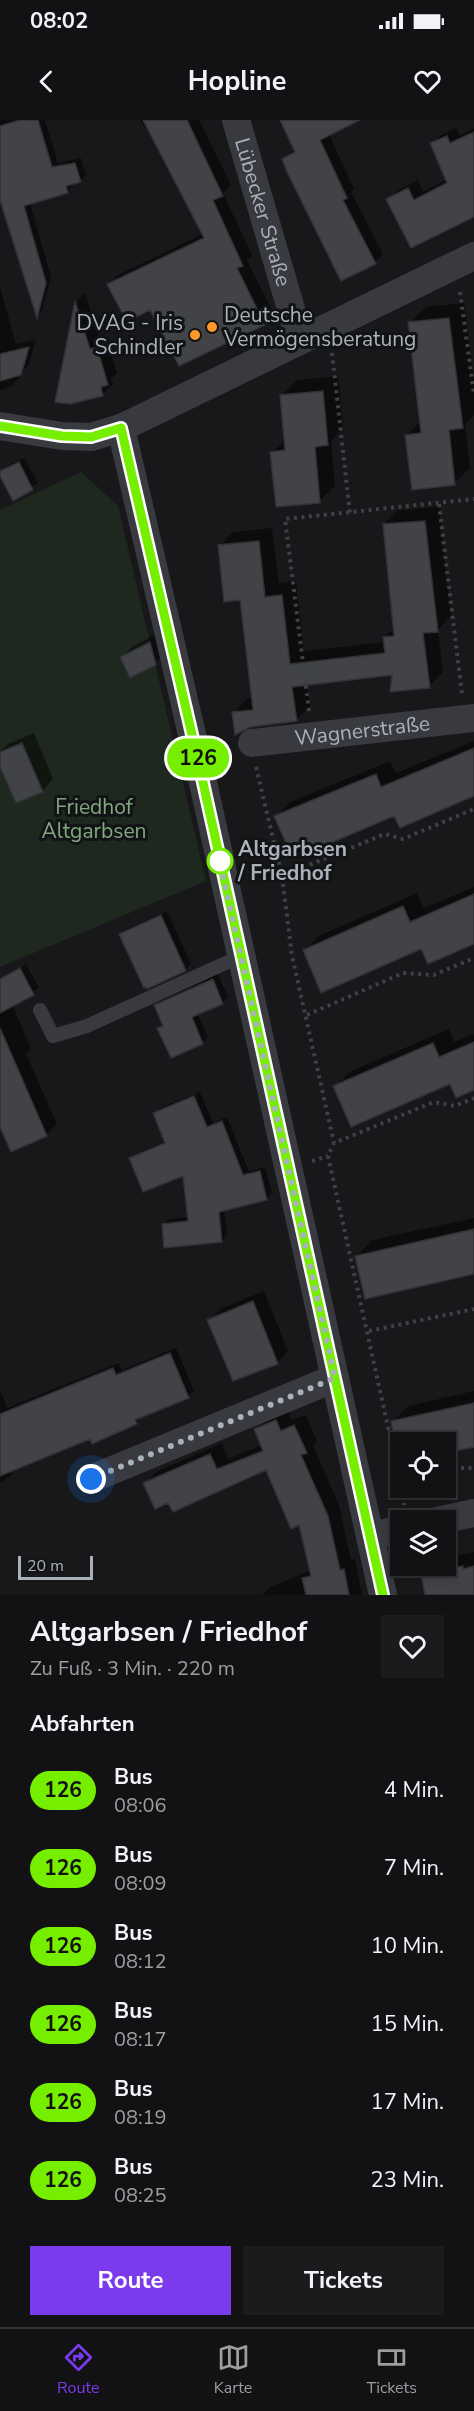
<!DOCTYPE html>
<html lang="de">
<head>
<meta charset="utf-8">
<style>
	:root { --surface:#121214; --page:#1b1b1d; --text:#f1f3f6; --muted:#9c9ea0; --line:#313234; --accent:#7c3aed }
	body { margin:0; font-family:"Nunito Sans",sans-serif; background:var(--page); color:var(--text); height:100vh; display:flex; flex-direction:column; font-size:22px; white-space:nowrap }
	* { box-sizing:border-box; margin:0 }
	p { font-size:20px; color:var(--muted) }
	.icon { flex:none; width:33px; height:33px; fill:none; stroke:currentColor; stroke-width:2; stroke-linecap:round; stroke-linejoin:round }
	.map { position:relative; height:1475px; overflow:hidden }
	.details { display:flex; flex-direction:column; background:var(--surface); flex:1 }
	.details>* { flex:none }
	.badge { padding:0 12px; border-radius:20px; font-size:21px; line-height:39px }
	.buttons { position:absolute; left:390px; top:1312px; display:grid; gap:12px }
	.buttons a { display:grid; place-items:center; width:66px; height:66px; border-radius:0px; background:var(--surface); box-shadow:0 3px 9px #0003,0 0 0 2px var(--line); font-size:30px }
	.scale { position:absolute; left:18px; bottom:15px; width:75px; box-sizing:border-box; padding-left:6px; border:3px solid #a9b1bb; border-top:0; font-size:16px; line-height:21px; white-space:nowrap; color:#a9b1bb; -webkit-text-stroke:4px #121315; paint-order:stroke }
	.you { position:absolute; width:30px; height:30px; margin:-15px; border:4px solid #fff; border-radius:50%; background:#1a73e8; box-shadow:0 0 0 9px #1a73e833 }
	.map>.badge { position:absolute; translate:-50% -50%; box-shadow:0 0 0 3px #fff }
	h2 { padding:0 30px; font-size:22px; line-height:54px }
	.round { display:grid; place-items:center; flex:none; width:63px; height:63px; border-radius:0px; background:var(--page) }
	.summary { display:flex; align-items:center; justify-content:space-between; height:102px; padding:0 30px }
	h1 { font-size:28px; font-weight:700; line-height:45px }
	.action { display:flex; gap:12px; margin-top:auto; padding:12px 30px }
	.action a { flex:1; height:69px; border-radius:0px; background:var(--accent); color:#fff; font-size:24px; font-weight:700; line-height:69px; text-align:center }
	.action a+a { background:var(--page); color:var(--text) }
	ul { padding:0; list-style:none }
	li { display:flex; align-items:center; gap:18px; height:78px; padding:0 30px }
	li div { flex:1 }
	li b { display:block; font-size:22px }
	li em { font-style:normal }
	li .badge { min-width:66px; font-weight:700; text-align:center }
	.status { display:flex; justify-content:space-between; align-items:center; height:42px; padding:0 30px; background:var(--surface); direction:ltr }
	.status svg { height:16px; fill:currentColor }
	header { display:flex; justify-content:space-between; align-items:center; height:78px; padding:0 30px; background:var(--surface); font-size:27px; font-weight:700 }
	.tabs { display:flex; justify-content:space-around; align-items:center; height:84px; border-top:2px solid var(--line); background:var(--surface); font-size:16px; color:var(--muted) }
	.tabs a { display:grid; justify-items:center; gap:3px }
	.tabs .on { color:var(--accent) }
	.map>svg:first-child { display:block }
</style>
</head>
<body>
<div class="status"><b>08:02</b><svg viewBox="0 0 49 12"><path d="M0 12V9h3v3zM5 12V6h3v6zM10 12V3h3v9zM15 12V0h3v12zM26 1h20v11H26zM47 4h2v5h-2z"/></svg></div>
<header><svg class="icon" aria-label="back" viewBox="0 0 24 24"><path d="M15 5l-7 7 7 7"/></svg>Hopline<svg class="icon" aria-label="heart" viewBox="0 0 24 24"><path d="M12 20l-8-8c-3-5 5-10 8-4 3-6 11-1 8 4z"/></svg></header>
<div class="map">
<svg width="474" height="1475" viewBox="0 0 474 1475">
	<rect width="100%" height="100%" fill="#18181a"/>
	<!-- green -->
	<path fill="#1f281f" d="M81 352 118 386 206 761 0 847V390Z"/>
	<!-- shadow -->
	<path fill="#0007" d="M0 0H45L58 43 81 38 86 55 80 61 72 63V66L67 72 30 83 51 157 42 191 37 195 0 16Z
		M140 0H199L231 65 223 73 252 135 247 140 274 194 264 203 151 188 109 164 118 155 203 114 148 5 144 7Z
		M281 0H353L329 14 354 69 351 72 383 134 375 142 284 39 295 29Z
		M456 8 460 15 474 8V96L388 80 397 71 418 60 423 72 447 59 432 24 441 15Z
		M0 167 16 224 36 220 29 245 18 254 19 258 10 267 0 270Z
		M85 173 100 220 107 218 117 253 111 259 113 264 103 274 70 283 57 281 76 182Z
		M464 183 474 258V295L465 304 470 348 454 364 407 315 421 301 410 203 426 187Z
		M338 256 343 308 331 321 335 366 319 381 272 333 286 319 281 276 297 260Z
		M24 338 38 363 13 379 0 352 5 347Z
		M439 387 451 496 438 510 443 552 429 566 393 553 307 564 310 586 296 600 234 592 248 578H253L241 478 219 426 233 412 272 408 279 463 296 461 304 531 385 522 384 518 395 507 384 404 398 390Z
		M161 512 166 532 155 543 122 537 133 526Z
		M34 613 53 659 42 671 0 643V631L8 624Z
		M474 621V675L395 694 276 697 290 682 390 641 396 653Z
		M474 767V822L422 827 305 830 319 816 417 773 424 788Z
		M167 791 191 844 185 850 121 814 127 809Z
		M26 844 39 868 16 883 3 859Z
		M218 854 228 877 223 883 197 893 208 917 202 922 159 908 163 904 156 886 161 880Z
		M7 872 31 929 26 934 57 1004 46 1015 0 1003V875Z
		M449 909 454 922 474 914V969L451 962 335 967 351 951Z
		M200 972 213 1003 227 997 249 1051 265 1047 272 1073 266 1079 224 1089 227 1115 222 1121 164 1104 169 1099 189 1097 184 1054 131 1038 137 1033 166 1021 155 994 160 988Z
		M474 1098V1152L357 1136 372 1120Z
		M264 1171 288 1231 277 1243 209 1201 220 1189Z
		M176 1228 194 1271 188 1277 142 1297 136 1303 91 1317 10 1350 12 1355 0 1363V1269L7 1288 119 1243 122 1250Z
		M474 1271V1325L446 1331V1323H400V1339L392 1302 408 1286Z
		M288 1290 292 1300 306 1295 317 1321 313 1325 339 1385 351 1440 355 1439 362 1475H262L269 1468 311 1450 301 1403 266 1348 169 1381 145 1364 156 1352 222 1323 228 1339 263 1325 256 1310 267 1299Z
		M474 1432V1475L423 1455 431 1446H446V1438Z"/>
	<!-- building -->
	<path fill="#414347" stroke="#313236" stroke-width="1.5" d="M20 0H38L52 47 75 43 81 62 66 66 68 73 24 86 46 163 37 198 0 80V6Z
		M143 0H187L223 76 213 80 243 146 237 148 265 205 179 246 150 190 127 202 107 164 204 118Z
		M280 0H360L320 20 347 78 343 80 376 144 341 161 287 52 282 39 295 32Z
		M474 12V97L411 128 386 79 408 68 414 80 447 63 430 23 447 16 450 23Z
		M75 181 90 229 97 227 108 265 101 267 103 276 70 284 55 282Z
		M449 198 463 308 449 310 455 365 412 370 405 315 421 313 408 202Z
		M29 227 21 255 0 261V234Z
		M323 271 328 325 315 327 320 383 276 387 270 332 285 330 280 275Z
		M19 342 33 370 13 381 0 356V351Z
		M425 401 438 512 423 513 430 568 390 572 392 555 292 567 297 601 250 607 235 615 232 592 253 590 240 480 224 482 218 425 259 421 265 477 282 475 290 544 385 533 383 517 394 516 383 404Z
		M150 522 156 545 130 558 120 537Z
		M22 623 43 672 16 683 0 647V632Z
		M474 628V676L400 708 394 696 293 739 274 696 376 654 381 667Z
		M474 774V824L428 844 421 829 321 873 303 830 403 786 410 802Z
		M161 795 186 851 147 869 146 867 144 868 119 814Z
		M20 848 34 875 0 893V859Z
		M213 859 223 884 192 897 203 924 171 938 157 908 163 906 154 885Z
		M0 908 47 1016 11 1032 0 1007Z
		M474 922V970L456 978 450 964 351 1007 333 966 433 923 439 937Z
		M194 976 207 1007 222 1001 243 1055 260 1051 267 1080 219 1092 222 1122 164 1128 162 1104 188 1101 183 1056 143 1072 129 1038 165 1023 153 993Z
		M474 1109V1154L365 1179 355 1136Z
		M253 1181 278 1244 233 1261 207 1200Z
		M170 1233 189 1278 135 1300 137 1304 92 1324 90 1319 0 1356V1294L113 1248 116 1255Z
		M474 1283V1327L446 1333V1323H395L391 1301Z
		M276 1300 281 1311 294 1305 307 1333 301 1335 328 1396 340 1450 344 1449 349 1475H306L302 1458 311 1456 299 1405 291 1409 266 1350 173 1392 168 1383 155 1389 143 1363 210 1334 217 1349 263 1331 254 1309Z
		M463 1446V1449L474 1446V1475H425L421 1454Z"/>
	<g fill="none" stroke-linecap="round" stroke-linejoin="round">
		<!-- path -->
		<path stroke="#3e4246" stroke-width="4" stroke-dasharray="3 4.5" stroke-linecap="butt" d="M460 172 474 274
			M332 233 350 394
			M439 384 462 574
			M309 591 285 399 474 379
			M256 647 282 756 292 836 334 1023
			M282 756 385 714 403 719 474 689
			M307 895 403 853 434 855 474 838
			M312 1041 328 1036
			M369 1211 474 1189
			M446 1348H474
			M400 1361 328 1036 334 1023 434 982 455 986 474 978
			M402 1368 404 1385"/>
		<!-- service -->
		<path stroke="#383a3f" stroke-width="14" d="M40 890 53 916 87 906 241 836"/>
		<!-- minor -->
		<g stroke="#383a3f" stroke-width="28">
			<path id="s1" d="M236 0 300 220"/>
			<path d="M0 306 62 316 91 317 121 308 474 136"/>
			<path d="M121 308 200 649 383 1475"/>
			<path id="s2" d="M252 623 474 598"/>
			<path d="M91 1359 335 1258"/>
			<path d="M437 1401 474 1393"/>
			<path d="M370 1417 400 1409"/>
		</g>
	</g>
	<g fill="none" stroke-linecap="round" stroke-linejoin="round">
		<defs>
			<path id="line" d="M0 306 62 316 91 317 121 308 200 649 383 1475"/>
		</defs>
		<!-- line casing -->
		<use href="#line" stroke="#fff" stroke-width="14"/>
		<!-- line -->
		<use href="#line" stroke="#76ee00" stroke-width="9"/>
		<!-- walk -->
		<path stroke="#a9b1bb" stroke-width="6" stroke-dasharray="0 10.8" d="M91 1359 335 1258 218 733 220 741"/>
	</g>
	<!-- markers -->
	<g fill="#ff982b" stroke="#121315" stroke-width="2">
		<circle cx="212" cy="207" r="6"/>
		<circle cx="195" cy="215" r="6"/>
	</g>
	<circle fill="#fff" stroke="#76ee00" stroke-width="3" cx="220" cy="741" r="12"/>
	<g text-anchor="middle" stroke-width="6" stroke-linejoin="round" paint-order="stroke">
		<!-- street labels -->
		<g font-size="21" fill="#a9b1bb" stroke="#121315">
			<text dy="7" stroke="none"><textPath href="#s1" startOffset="96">Lübecker Straße</textPath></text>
			<text dy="7" stroke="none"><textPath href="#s2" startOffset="111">Wagnerstraße</textPath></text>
		</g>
		<!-- poi labels -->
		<g font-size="21" fill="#a9b1bb" stroke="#121315" text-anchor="start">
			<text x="224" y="202">Deutsche<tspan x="224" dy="24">Vermögensberatung</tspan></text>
			<text x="183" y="210" text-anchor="end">DVAG - Iris<tspan x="183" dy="24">Schindler</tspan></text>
		</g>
		<!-- park labels -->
		<g font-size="21" fill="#82a77f" stroke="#121315">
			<text x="94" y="694">Friedhof<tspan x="94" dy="24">Altgarbsen</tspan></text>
		</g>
		<!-- stop labels -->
		<g font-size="21" font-weight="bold" fill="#a9b1bb" stroke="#121315" text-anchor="start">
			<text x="238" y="736">Altgarbsen<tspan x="238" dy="24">/ Friedhof</tspan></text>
		</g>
	</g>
</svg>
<div class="buttons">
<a><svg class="icon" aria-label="locate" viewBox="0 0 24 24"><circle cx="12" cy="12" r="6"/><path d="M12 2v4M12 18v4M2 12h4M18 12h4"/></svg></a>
<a><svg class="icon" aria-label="layers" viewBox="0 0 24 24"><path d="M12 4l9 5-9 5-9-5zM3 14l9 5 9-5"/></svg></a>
</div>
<div class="scale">20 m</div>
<div class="you" style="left:91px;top:1359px"></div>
<b class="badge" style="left:198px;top:638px;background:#76ee00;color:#111">126</b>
</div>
<section class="details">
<div class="summary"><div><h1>Altgarbsen / Friedhof</h1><p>Zu Fuß · 3 Min. · 220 m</p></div><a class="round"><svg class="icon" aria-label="heart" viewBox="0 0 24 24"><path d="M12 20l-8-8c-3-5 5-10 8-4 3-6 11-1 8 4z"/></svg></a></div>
<h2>Abfahrten</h2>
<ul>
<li><span class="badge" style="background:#76ee00;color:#111">126</span><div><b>Bus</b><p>08:06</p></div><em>4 Min.</em></li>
<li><span class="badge" style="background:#76ee00;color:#111">126</span><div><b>Bus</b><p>08:09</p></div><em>7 Min.</em></li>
<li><span class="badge" style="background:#76ee00;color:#111">126</span><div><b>Bus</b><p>08:12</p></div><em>10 Min.</em></li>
<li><span class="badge" style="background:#76ee00;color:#111">126</span><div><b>Bus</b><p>08:17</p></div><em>15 Min.</em></li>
<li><span class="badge" style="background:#76ee00;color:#111">126</span><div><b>Bus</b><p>08:19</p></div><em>17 Min.</em></li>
<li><span class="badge" style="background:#76ee00;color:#111">126</span><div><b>Bus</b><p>08:25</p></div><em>23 Min.</em></li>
</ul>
<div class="action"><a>Route</a><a>Tickets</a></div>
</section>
<nav class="tabs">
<a class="on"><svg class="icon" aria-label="directions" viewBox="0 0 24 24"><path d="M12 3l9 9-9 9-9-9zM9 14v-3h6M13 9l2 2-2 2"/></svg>Route</a>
<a><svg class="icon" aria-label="map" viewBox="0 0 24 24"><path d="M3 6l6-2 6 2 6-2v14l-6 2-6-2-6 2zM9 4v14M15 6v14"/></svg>Karte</a>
<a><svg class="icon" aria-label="tickets" viewBox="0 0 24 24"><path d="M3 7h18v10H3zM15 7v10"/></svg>Tickets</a>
</nav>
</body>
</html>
